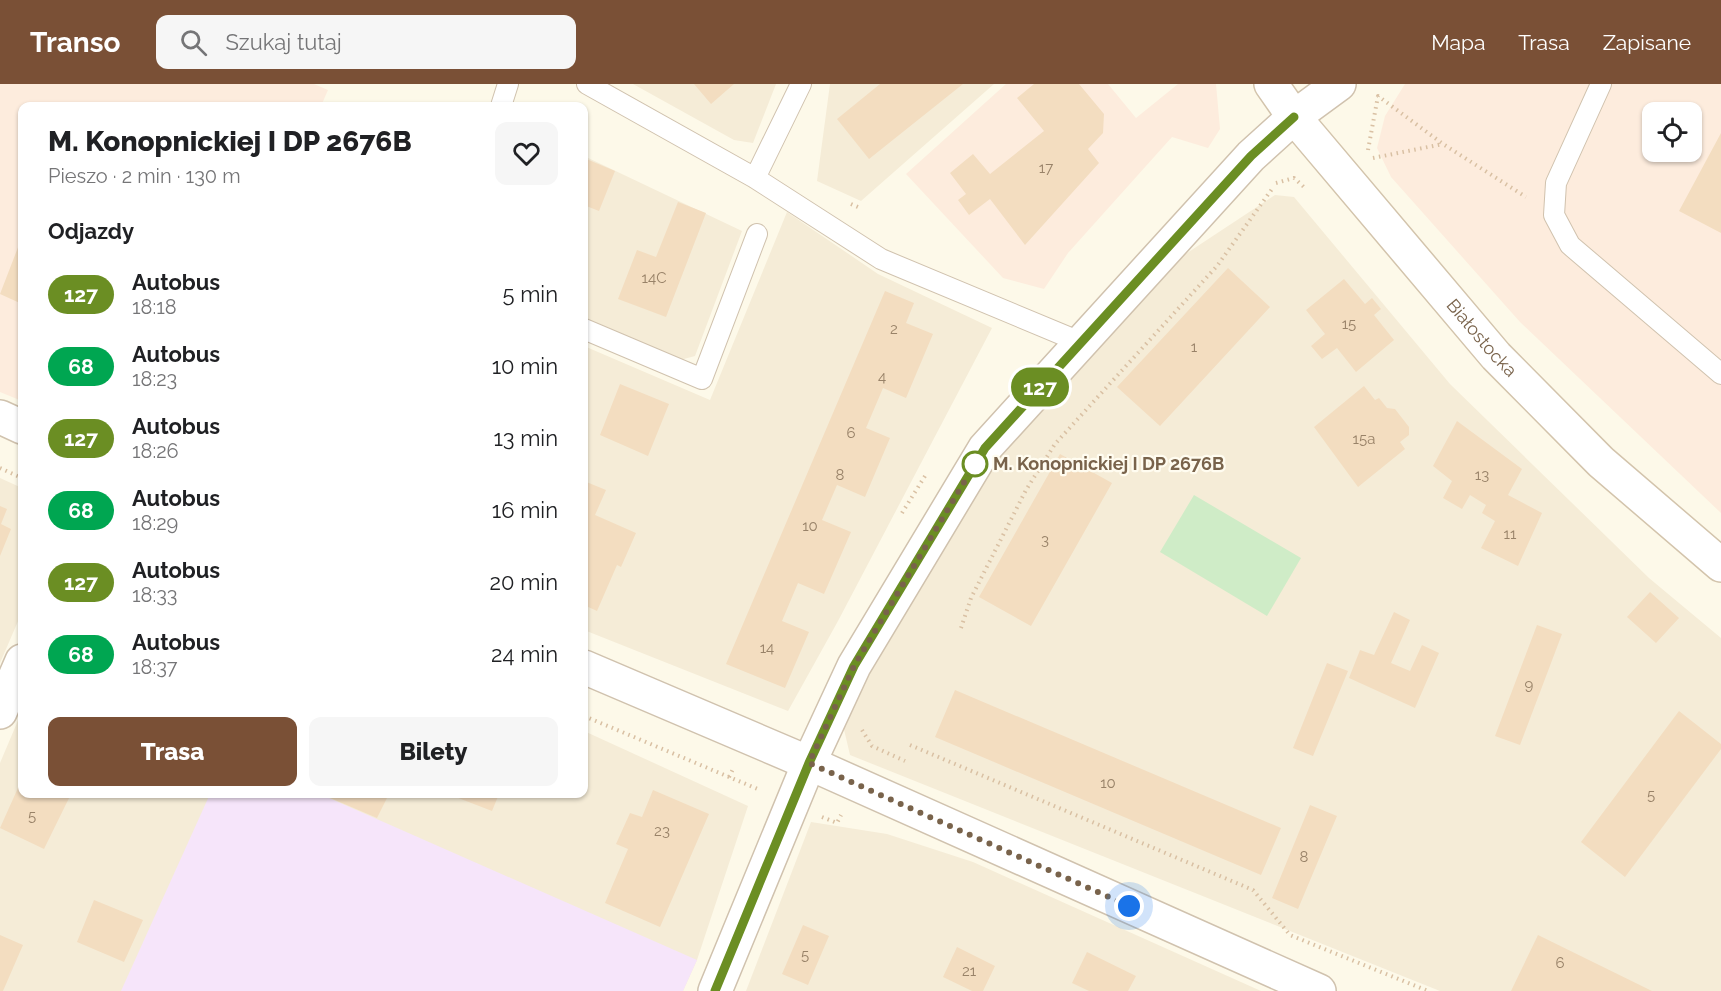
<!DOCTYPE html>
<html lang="pl">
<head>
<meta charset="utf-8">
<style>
	:root { --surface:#fff; --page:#f6f6f6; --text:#202124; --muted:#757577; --accent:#7a5036 }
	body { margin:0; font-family:Raleway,sans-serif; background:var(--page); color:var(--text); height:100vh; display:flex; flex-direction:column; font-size:22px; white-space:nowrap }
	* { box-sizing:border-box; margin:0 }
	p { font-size:20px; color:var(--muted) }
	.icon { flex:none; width:33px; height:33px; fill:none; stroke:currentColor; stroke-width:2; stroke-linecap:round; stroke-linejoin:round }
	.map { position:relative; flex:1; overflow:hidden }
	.side { position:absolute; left:18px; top:18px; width:570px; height:696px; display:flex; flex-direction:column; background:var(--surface); border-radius:12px; box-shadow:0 2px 4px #0004 }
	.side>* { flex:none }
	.badge { padding:0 12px; border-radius:20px; font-size:21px; line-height:39px }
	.fabs { position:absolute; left:1642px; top:18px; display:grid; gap:12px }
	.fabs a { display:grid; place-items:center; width:60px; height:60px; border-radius:12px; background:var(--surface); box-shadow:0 2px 4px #0004; font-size:30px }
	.you { position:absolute; width:30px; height:30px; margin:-15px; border:4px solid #fff; border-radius:50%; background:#1a73e8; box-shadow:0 0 0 9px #1a73e833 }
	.map>.badge { position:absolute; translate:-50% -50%; box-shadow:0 0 0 3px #fff }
	h2 { padding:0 30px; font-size:22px; line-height:54px }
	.round { display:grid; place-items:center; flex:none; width:63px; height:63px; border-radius:12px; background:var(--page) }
	.headline { display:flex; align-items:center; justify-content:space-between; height:102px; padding:0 30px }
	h1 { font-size:28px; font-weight:800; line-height:45px }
	.cta { display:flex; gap:12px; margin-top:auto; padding:12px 30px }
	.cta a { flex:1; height:69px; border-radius:12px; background:var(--accent); color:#fff; font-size:24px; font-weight:800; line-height:69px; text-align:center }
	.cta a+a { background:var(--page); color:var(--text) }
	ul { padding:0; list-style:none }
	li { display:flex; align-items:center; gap:18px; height:72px; padding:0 30px }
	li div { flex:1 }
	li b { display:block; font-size:22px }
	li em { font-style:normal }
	li .badge { min-width:66px; font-weight:700; text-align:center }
	header { display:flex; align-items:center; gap:36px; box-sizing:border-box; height:84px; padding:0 30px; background:var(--accent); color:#fff }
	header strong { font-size:28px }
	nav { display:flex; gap:33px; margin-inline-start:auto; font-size:21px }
	.search { width:420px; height:54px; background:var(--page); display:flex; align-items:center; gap:15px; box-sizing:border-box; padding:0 21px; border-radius:12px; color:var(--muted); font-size:22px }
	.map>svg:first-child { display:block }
</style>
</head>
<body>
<header>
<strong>Transo</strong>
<div class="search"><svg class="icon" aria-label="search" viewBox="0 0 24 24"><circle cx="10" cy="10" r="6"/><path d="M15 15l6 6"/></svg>Szukaj tutaj</div>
<nav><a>Mapa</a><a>Trasa</a><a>Zapisane</a></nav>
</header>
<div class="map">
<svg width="1721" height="907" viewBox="0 0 1721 907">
	<rect width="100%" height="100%" fill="#fdf9e9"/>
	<!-- residential -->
	<path fill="#f5ecd7" d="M633 0H776L753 59 734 56Z
		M830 0H994L861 117 817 97Z
		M584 72 742 147 695 272 680 276 584 235Z
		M1275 111 1294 113 1450 300 1649 494 1721 554V907H1440L850 671 842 637 997 375 1178 175Z
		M787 128 878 190 992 244 838 537 788 627 584 546V262L710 316Z
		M0 394 22 404V528L0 579Z
		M22 627V710H584V647L748 722 697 876 683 907H0V679Z
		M811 738 887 750 973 778 1261 907H746Z"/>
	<!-- commercial -->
	<path fill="#fdecdd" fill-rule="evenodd" d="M0 0H314L328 6 321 22H22V317L0 308Z
		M1006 0H1108L1136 34 1178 0H1216L1220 45 1208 64 1172 53 1068 169 1044 205 1003 194 906 90Z
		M1405 0H1721V429L1520 238 1391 93 1377 64 1385 32ZM1653 28H1692V68H1653Z"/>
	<!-- education -->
	<path fill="#f6e5fa" d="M210 710H320L697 876 683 907H121Z"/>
	<!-- green -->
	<path fill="#cfecc7" d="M1194 411 1301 474 1267 532 1160 468Z"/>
	<!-- building -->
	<path fill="#f3ddc0" d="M694 0H734L711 20Z
		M880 0H963L869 75 837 35Z
		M1034 0H1079L1104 30 1103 49 1088 65 1099 79 1025 161 990 115 969 131 958 116 966 110 950 89 973 70 990 90 1044 47 1017 14Z
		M1721 49V149L1679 127Z
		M584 74 615 87 599 127 584 121Z
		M678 118 706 129 666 233 618 215 637 166 656 173Z
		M22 153V220L0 210Z
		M1228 184 1270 223 1160 342 1117 303Z
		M1344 195 1365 220 1372 214 1381 225 1374 231 1394 256 1356 288 1337 264 1322 275 1311 262 1325 250 1306 226Z
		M885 207 914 219 906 239 933 250 906 314 883 304 866 344 890 354 865 413 837 401 822 436 851 448 824 510 798 499 782 537 809 548 785 604 726 580Z
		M620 300 669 320 648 372 600 351Z
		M1364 302 1375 316 1379 314 1387 324 1395 325 1409 343V351L1400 358 1405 365 1358 403 1314 343Z
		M1457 337 1522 385 1508 411 1542 429 1518 482 1481 464 1495 437 1482 429 1486 421 1470 411 1462 425 1443 414 1452 397 1433 382Z
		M1060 370 1112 399 1031 542 979 513Z
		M584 397 606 406 595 431 636 449 621 483 617 481 597 527 584 521V447L588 437 584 436Z
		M0 422 7 425 1 440 11 445 0 472Z
		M1650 508 1679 534 1656 559 1627 533Z
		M1394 528 1410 536 1391 579 1410 587 1422 561 1439 569 1415 624 1349 594 1360 566 1374 571Z
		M1537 541 1562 550 1520 661 1495 652Z
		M1327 579 1348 587 1313 672 1293 664Z
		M955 606 1281 744 1261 791 935 653Z
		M1679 627 1721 660V665L1625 793 1581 758Z
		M22 695V710H71L44 765 0 744Z
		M653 706 709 730 660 843 605 819 628 765 616 760 630 729 642 733Z
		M321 710H389L377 734Z
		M448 710H499L492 727Z
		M1310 721 1337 732 1298 825 1272 814Z
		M94 816 143 836 124 878 77 858Z
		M803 841 829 852 808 901 782 890Z
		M0 851 23 861 3 907H0Z
		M1538 851 1652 907H1511Z
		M957 863 995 882 983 907H972L943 893Z
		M1087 868 1136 892 1128 907H1089L1072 899Z"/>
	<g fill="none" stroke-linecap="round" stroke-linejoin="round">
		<defs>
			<path id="service" d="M587 0 755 94 881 175 1080 258
				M1601 0 1556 99 1554 131 1570 161 1721 290
				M501 22 508 0
				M755 94 801 0
				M584 245 702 295 757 150"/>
			<path id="minor" d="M0 628 22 577
				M715 907 809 679 854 582 985 364 1251 72 1294 33 1339 0"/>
			<path id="tertiary" d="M0 333 22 343
				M584 583 809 679 1319 907"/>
			<g id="secondary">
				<path id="s1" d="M1271 0 1294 33 1496 272 1601 378 1721 481"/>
			</g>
		</defs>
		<!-- service casing -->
		<use href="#service" stroke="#d0c2ae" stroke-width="22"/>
		<!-- minor casing -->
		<use href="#minor" stroke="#d0c2ae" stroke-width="36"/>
		<!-- tertiary casing -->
		<use href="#tertiary" stroke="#d0c2ae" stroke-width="36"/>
		<!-- secondary casing -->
		<use href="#secondary" stroke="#d3c4ac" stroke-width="36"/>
		<!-- path -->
		<path stroke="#d9c0a3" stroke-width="4" stroke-dasharray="1.5 4.5" stroke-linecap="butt" d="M1368 66 1378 12 1443 60 1526 113
			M1373 74 1443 60
			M1276 99 1294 94 1305 104
			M851 120 860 124
			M0 384 22 394
			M902 429 925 392
			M961 544 971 514 1026 406 1055 360 1217 182 1272 105
			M584 632 760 706
			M862 646 872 662 905 677
			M910 661 1253 806 1290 851 1428 907
			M729 693 734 683
			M822 733 837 739 841 731"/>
		<!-- service -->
		<use href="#service" stroke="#fff" stroke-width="20"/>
		<!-- minor -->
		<use href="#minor" stroke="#fff" stroke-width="33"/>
		<!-- tertiary -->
		<use href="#tertiary" stroke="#fff" stroke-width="33"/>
		<!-- secondary -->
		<use href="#secondary" stroke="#fff" stroke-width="33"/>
	</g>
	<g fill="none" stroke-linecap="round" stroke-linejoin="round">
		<defs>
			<path id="line" d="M715 907 809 679 854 582 985 364 1251 72 1294 33"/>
		</defs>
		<!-- line casing -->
		<use href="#line" stroke="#fff" stroke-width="14"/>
		<!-- line -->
		<use href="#line" stroke="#6b8e23" stroke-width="9"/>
		<!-- walk -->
		<path stroke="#79634b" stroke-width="6" stroke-dasharray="0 10.8" d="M975 380 854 582 809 679 1129 822"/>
	</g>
	<!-- markers -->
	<circle fill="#fff" stroke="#6b8e23" stroke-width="3" cx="975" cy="380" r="12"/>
	<g text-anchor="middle" stroke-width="4.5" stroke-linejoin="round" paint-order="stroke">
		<!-- number labels -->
		<g font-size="15" fill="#988268">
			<text x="1046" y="89">17</text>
			<text x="654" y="199">14C</text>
			<text x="1349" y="245">15</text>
			<text x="894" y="250">2</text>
			<text x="1194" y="268">1</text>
			<text x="882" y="298">4</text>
			<text x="851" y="354">6</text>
			<text x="1364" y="360">15a</text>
			<text x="840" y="396">8</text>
			<text x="1482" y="396">13</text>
			<text x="810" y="447">10</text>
			<text x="1510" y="455">11</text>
			<text x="1045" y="461">3</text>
			<text x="767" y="569">14</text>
			<text x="1529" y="606">9</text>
			<text x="1108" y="704">10</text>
			<text x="1651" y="716">5</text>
			<text x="32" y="737">5</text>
			<text x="662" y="752">23</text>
			<text x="1304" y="778">8</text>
			<text x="805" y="876">5</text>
			<text x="1560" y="884">6</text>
			<text x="969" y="892">21</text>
		</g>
		<!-- street labels -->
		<g font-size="18" fill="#79634b" stroke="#fffcf0">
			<text dy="6" stroke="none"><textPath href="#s1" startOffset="330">Białostocka</textPath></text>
		</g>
		<!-- stop labels -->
		<g font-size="18" font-weight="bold" fill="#79634b" stroke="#fffcf0" text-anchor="start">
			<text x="993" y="386">M. Konopnickiej I DP 2676B</text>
		</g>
	</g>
</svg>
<div class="fabs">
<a><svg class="icon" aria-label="locate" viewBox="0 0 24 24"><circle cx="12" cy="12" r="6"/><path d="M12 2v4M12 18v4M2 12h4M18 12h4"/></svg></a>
</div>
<div class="you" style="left:1129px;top:822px"></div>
<b class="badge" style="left:1040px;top:303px;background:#6b8e23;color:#fff">127</b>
<section class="side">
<div class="headline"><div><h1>M. Konopnickiej I DP 2676B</h1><p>Pieszo · 2 min · 130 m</p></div><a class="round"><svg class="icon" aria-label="heart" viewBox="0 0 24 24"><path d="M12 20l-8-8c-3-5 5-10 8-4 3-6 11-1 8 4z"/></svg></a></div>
<h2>Odjazdy</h2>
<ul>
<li><span class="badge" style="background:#6b8e23;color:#fff">127</span><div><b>Autobus</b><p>18:18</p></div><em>5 min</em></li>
<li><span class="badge" style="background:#00a651;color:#fff">68</span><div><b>Autobus</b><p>18:23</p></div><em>10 min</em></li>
<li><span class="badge" style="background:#6b8e23;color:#fff">127</span><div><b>Autobus</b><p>18:26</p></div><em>13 min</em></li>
<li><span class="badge" style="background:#00a651;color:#fff">68</span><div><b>Autobus</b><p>18:29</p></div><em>16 min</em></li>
<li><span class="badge" style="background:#6b8e23;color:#fff">127</span><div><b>Autobus</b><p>18:33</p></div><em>20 min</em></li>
<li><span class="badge" style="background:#00a651;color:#fff">68</span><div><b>Autobus</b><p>18:37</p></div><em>24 min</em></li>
</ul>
<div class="cta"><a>Trasa</a><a>Bilety</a></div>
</section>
</div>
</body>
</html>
